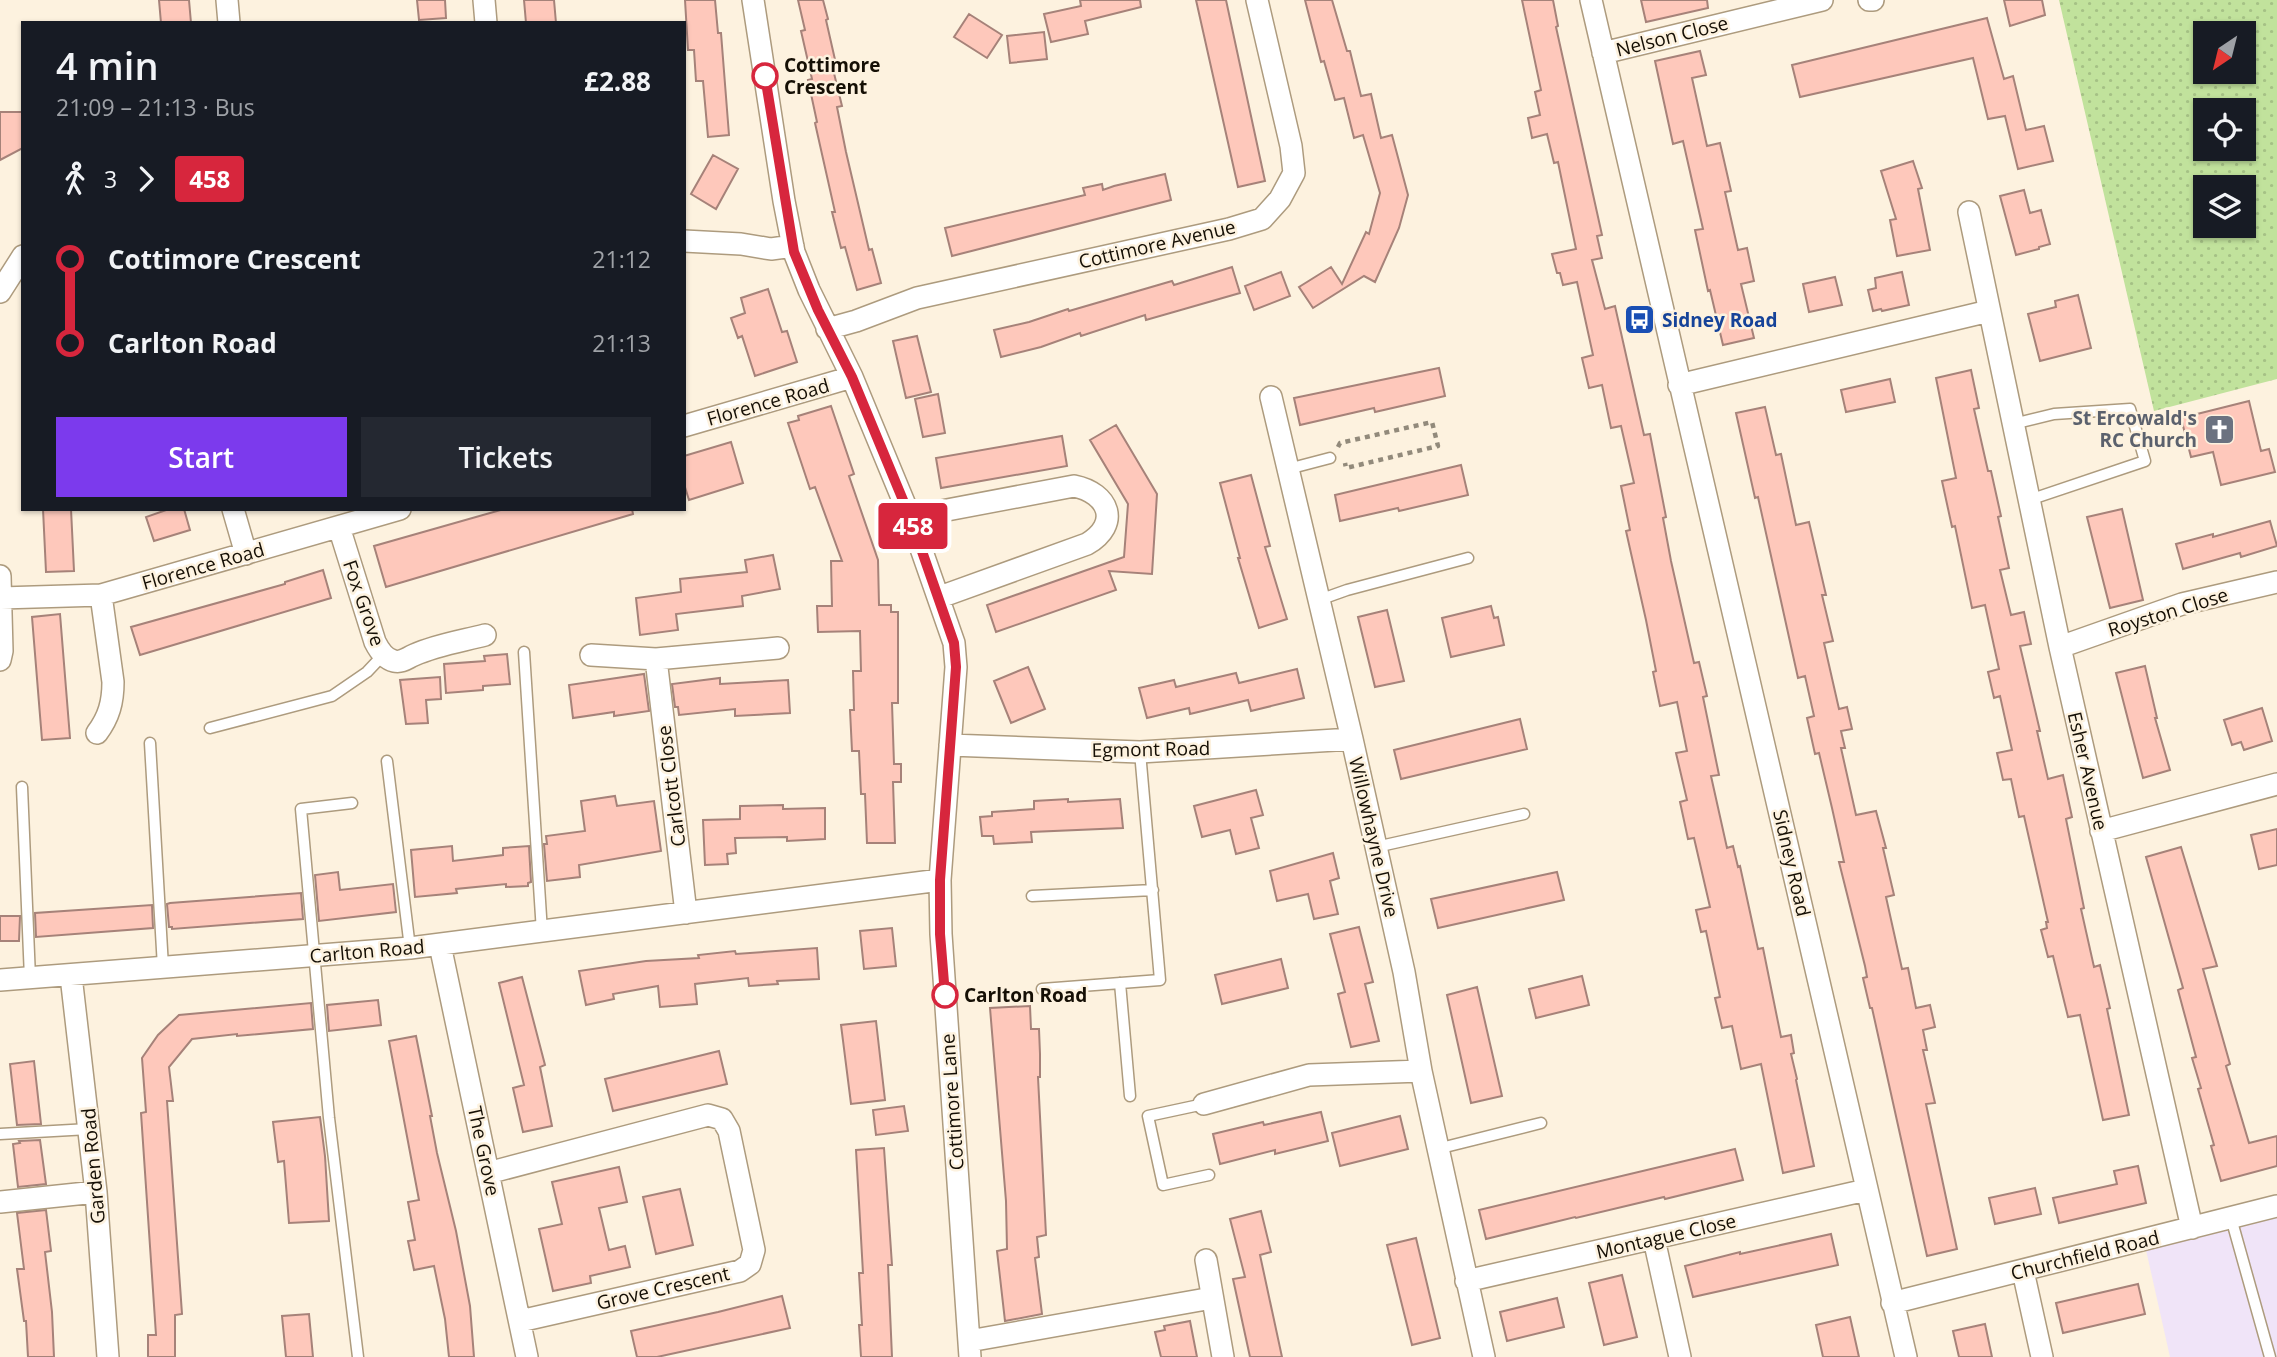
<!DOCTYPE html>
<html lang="en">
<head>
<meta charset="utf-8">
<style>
	:root { --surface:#171b24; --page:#242831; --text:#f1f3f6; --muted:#9ea1a6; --accent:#7c3aed }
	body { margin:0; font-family:"Open Sans",sans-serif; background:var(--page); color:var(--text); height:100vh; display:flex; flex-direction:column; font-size:26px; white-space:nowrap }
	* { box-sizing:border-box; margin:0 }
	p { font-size:23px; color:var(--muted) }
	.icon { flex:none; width:38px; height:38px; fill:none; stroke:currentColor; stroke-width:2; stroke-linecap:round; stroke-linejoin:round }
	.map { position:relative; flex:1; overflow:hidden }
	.drawer { position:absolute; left:21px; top:21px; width:665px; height:490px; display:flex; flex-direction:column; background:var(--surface); border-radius:0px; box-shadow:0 2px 5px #0004 }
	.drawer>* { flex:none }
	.badge { padding:0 14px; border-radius:5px; font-size:24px; line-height:46px }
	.needle { width:46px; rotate:215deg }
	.fabs { position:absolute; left:2193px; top:21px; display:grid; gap:14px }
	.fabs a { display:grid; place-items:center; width:63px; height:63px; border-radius:0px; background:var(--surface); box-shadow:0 2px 5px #0004; font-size:35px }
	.map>.badge { position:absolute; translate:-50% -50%; box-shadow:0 0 0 4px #fff }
	.legs { display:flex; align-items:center; gap:10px; height:77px; padding:0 35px; font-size:23px }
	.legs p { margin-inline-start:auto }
	.overview { display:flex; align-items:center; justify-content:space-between; height:119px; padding:0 35px }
	h1 { font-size:38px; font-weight:600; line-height:52px }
	.action { display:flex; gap:14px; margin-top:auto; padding:14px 35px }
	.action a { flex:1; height:80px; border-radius:0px; background:var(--accent); color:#fff; font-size:28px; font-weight:600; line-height:80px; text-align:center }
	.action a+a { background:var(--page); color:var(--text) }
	ul { padding:0 35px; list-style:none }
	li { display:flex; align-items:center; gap:24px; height:84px; font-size:26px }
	li i { display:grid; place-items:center; width:10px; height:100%; margin:0 9px; background:currentColor }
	li i::after { content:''; width:18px; height:18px; margin:-9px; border:5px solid; border-radius:50%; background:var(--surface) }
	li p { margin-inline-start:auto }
	li:first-child i { background:linear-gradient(#0000 50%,currentColor 0) }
	li:last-child i { background:linear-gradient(currentColor 50%,#0000 0) }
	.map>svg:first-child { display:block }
</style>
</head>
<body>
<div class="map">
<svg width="2277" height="1357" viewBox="0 0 2277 1357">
	<defs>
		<pattern id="garden-dots" width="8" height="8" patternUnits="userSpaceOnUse" patternTransform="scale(1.75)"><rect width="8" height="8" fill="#c1e29c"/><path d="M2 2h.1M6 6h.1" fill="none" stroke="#a5c185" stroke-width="1.8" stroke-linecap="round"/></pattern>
	</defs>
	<rect width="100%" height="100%" fill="#fdf2df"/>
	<!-- commercial -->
	<path fill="#f0e4f8" d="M2277 1210V1357H2170L2144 1241Z"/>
	<!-- garden -->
	<path fill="url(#garden-dots)" fill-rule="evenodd" d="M2059 0H2277V379L2154 411ZM2205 33H2244V72H2205ZM2205 110H2244V149H2205ZM2205 187H2244V226H2205Z"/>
	<!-- building -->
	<path fill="#fec8bb" stroke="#a68279" stroke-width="2" d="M159 0H189L191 23H161Z
		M417 0H445L446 18 419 20Z
		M524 0H554L556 23H526Z
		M685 0H715L718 33H721L729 135 708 137 703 81H696L694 50H688Z
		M798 0H823L828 19 826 20 836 64 832 65 842 106 837 107 846 152 869 250 872 249 881 283 857 290 845 247 841 248 832 212H835L815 123 817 122 808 80 812 79 801 31 805 30Z
		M1080 0H1140L1141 7 1085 21 1088 34 1051 42 1044 14 1081 6Z
		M1196 0H1226L1265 181 1238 187Z
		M1305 0H1332L1347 51H1350L1361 96 1371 94 1381 138 1392 135 1408 195 1399 228 1375 282 1364 276 1313 308 1299 287 1331 267 1342 284 1366 232 1369 234 1380 193 1363 135 1354 138 1344 98 1335 100 1324 61 1321 62Z
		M1522 0H1553L1558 26 1556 27 1602 235 1597 236 1602 258 1592 260 1605 309 1615 306 1644 435 1650 434 1666 517 1663 518 1671 561 1694 663 1699 662 1707 696 1703 697 1719 775 1711 776 1727 848 1733 846 1738 867 1740 866 1758 949 1763 948 1781 1037 1791 1035 1794 1053 1791 1054 1797 1079 1796 1080 1814 1166 1783 1173 1761 1064 1741 1069 1732 1026 1722 1028 1715 998 1720 997 1706 931 1701 932 1696 910 1710 907 1694 838 1688 839 1680 802 1687 800 1676 753 1687 751 1677 702 1660 706 1653 672 1656 671 1646 620 1626 531 1630 530 1621 486 1634 483 1621 426 1611 428 1602 385 1589 388 1582 358 1593 355 1577 282 1563 285 1560 273H1557L1552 254 1576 249 1558 162 1554 163 1547 134 1532 138 1528 118 1540 115 1535 92 1541 90Z
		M1641 0H1707L1708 8 1646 22Z
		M2004 0H2042L2045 15 2010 26Z
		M969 14 1002 35 987 58 954 37Z
		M1987 18 2004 79 2013 76 2026 130 2044 126 2053 161 2018 169 2005 116 1988 119 1973 58 1800 97 1792 65Z
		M1044 32 1047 59 1010 63 1007 36Z
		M1700 51 1706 75 1692 78 1707 146 1720 143 1731 191 1725 192 1738 250 1747 248 1754 281 1741 284 1754 338 1723 345 1710 290 1708 291 1695 230 1703 229 1683 141 1673 144 1655 61Z
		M0 112H23V148L0 160Z
		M713 155 738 169 716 209 691 194Z
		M1913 161 1922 188 1918 189 1930 250 1897 256 1890 220 1896 219 1881 171Z
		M1165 174 1171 200 952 256 945 228 1085 195 1083 188 1102 184 1103 190 1114 186Z
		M2024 190 2030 213 2041 210 2050 244 2039 247V249L2016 255 2000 196Z
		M1232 267 1240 293 1146 320 1145 315 1081 336 1080 333 1041 347 1001 357 994 330 1029 322 1068 309 1069 311 1172 281 1174 285Z
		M1281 272 1290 296 1254 310 1245 286Z
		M1902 272 1909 305 1882 311 1881 309 1873 311 1868 290 1876 288 1875 278Z
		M1835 277 1842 305 1809 312 1803 284Z
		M768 289 782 332 787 331 797 362 755 376 742 336 738 338 731 318 745 313 741 298Z
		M2078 295 2091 348 2040 361 2028 314 2056 307 2055 301Z
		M917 336 931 392 906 398 893 341Z
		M1439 368 1445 396 1375 412 1374 408 1300 425 1294 398Z
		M1971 370 1979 408 1974 409 1988 471H1991L2001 516 1998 517 2009 568 2000 570 2011 615 2024 612 2031 644 2020 646 2040 731H2037L2048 779 2063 775 2072 817 2066 819 2084 908 2081 909 2094 967 2100 965 2110 1008 2107 1009 2129 1115 2103 1120 2080 1015 2068 1017 2053 956 2048 957 2041 930 2047 928 2046 922H2048L2024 816 2019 817 2011 779 2003 780 1997 753 2012 750 2000 696 1994 698 1988 672 1999 669 1985 605 1972 608 1955 526 1952 527 1942 481 1956 478 1936 378Z
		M1890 379 1895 402 1846 412 1841 390Z
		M938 394 945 433 923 437 915 399Z
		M2249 401 2261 451 2269 449 2275 472 2221 485 2213 452 2191 457 2181 418Z
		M831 406 854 474 849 476 878 560 879 605H891V612H898V703H892L894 764H901V782H893L895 843H867L865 794H861L859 751H852L850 710H854L853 671H861L860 631 818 632 817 606H832L831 561H842L815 487 810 489 788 423 799 420 798 416Z
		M1765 407 1776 455 1781 454 1796 525 1809 522 1826 595H1822L1833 641 1824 643 1839 709 1847 707 1852 729 1841 731 1845 748H1841L1856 815 1876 811 1886 848H1883L1894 895 1886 897 1902 969 1908 968 1916 1008 1930 1005 1935 1027 1923 1030 1927 1050H1923L1935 1103 1926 1104 1957 1249 1927 1256 1872 1008H1870L1863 978 1867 977 1865 966 1839 862H1844L1832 808 1819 753 1815 754 1807 718 1814 716 1805 676 1798 678 1758 497 1755 498 1736 413Z
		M1116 425 1157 494 1152 574 1109 571 1116 590 996 632 987 605 1124 557 1128 504 1090 440Z
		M1062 436 1067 466 941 488 936 458Z
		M731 442 743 483 689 500 684 484V456Z
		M1461 465 1468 495 1399 511 1398 508 1340 521 1335 495Z
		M1251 475 1270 546 1265 547 1287 619 1259 628 1238 558H1240L1220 483Z
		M43 509H71L74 571 46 572Z
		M169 509H184L190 530 154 541 146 517Z
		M504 509H632L633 514 386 587 374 546Z
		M2122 509 2143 600 2110 608 2087 517Z
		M2270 521 2277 546 2241 557 2240 553 2183 569 2176 544 2213 534V537Z
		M773 555 780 589 742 596 743 606 676 614 678 630 640 635 636 598 681 592 680 579 747 572 745 560Z
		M323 570 331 598 140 655 131 627 285 584V582Z
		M1491 606 1494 618 1498 617 1504 645 1451 657 1442 618Z
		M1387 610 1404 681 1375 687 1358 617Z
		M60 614 70 738 42 740 32 617Z
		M507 654 510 684 483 686V690L446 693 444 664 485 661 484 656Z
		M2145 666 2157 718H2155L2170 770 2143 778 2116 673Z
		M1028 667 1045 709 1011 723 994 681Z
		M1297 669 1304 698 1251 711 1248 700 1190 714 1189 708 1147 718 1139 688 1174 680 1176 687 1236 673 1239 683Z
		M644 674 649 711 614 716V712L573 718 569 685Z
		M440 677 441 699 426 700 428 723 406 724 400 680Z
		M720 678V684L788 680 790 713 735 716V709L679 715 678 707H675L672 684Z
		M2262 708 2272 741 2244 750 2241 742 2232 745 2224 720Z
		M1520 719 1527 749 1401 779 1394 750Z
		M1256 790 1263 815 1251 818 1259 848 1236 854 1230 830 1202 837 1194 806Z
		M615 796 617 806 654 801 661 851 579 865 580 877 547 881 544 844H547L546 836 585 831 581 801Z
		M1068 799V802L1120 799 1123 828 1031 832 1032 842 994 844 993 836H982L980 817 992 816V812L1034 809V801Z
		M783 805V809L825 808V839L787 841V837L735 838 736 853 727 854 728 864 705 865 703 820 740 819V806Z
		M2277 829V865L2259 869 2251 835Z
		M452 846 453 861 503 855V848L529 846 531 882 528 883V886L506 887V884L456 889 457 893 415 897 411 850Z
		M2181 847 2217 966 2203 969 2230 1064 2226 1066 2249 1143 2277 1136V1166L2221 1181 2211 1146 2214 1145 2198 1089 2201 1088 2192 1058 2196 1057 2178 990 2183 988 2146 857Z
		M1333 853 1339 878 1330 881 1338 914 1314 919 1308 894 1277 901 1270 871Z
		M338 872 340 890 393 884 396 912 319 921 315 875Z
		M1557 872 1564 900 1438 928 1431 899Z
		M301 893 303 919 172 929V927H169L167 904 170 903Z
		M152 905 153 928 36 937 35 913Z
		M0 916H20L19 941H0Z
		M1359 927 1373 982 1365 984 1379 1041 1351 1047 1338 994 1345 992 1330 934Z
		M892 928 896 966 864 969 860 931Z
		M817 948 819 979 777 981 778 984 749 986 748 978 695 984 697 1004 660 1007 658 986 613 994 614 999 586 1005 579 971 646 961 699 958 698 955 735 951 736 954Z
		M1281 959 1288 988 1222 1004 1215 975Z
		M1582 976 1589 1005 1536 1018 1529 989Z
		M522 977 545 1065 540 1067 552 1126 523 1132 513 1088 524 1085 499 983Z
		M1477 987 1502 1096 1471 1103 1447 995Z
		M378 1000 381 1025 329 1031 327 1005Z
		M311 1003 313 1029 237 1036V1034L192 1039 169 1067 173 1101H167L182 1314 175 1315V1357H148V1335H156L141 1113 146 1112 142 1058 158 1035 179 1015Z
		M1030 1006 1031 1029H1039L1040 1054V1077H1038L1046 1235 1037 1237 1039 1257 1035 1258 1042 1314 1005 1321 997 1251 1007 1249 1006 1201 990 1008Z
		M876 1021 885 1100 851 1104 841 1025Z
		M416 1036 432 1116H430L437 1153 456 1231 470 1306 474 1357H449L445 1319 434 1266 414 1270 408 1241 415 1240 408 1202 419 1200 389 1041Z
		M719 1051 727 1084 613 1111 605 1079Z
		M34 1061 41 1124 17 1125 10 1064Z
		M904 1106 908 1131 876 1135 873 1110Z
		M1321 1112 1328 1141 1275 1154V1150L1220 1164 1213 1134 1263 1122 1264 1125Z
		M1400 1116 1408 1149 1340 1166 1332 1133Z
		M320 1117 325 1156 329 1221 289 1223 284 1161 278 1162 273 1122Z
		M40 1140 46 1184 18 1187 13 1144 20 1143 19 1141Z
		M884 1148 892 1265H888L892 1357H861L859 1325H862L859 1273H863L856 1150Z
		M1735 1149 1743 1180 1665 1199 1664 1197 1576 1218 1575 1217 1486 1239 1479 1210Z
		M2138 1166 2146 1203 2059 1223 2053 1198 2117 1184 2114 1171Z
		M619 1167 627 1202 599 1208 609 1250 625 1246 630 1267 590 1276 591 1283 553 1291 539 1229 562 1224 552 1182Z
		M2035 1188 2041 1214 1995 1224 1989 1198Z
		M680 1189 693 1245 656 1254 643 1197Z
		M46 1210 51 1251 45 1252 52 1312 54 1357H28L26 1321H24L17 1269H24L17 1213Z
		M1261 1211 1271 1252 1260 1255 1282 1357H1250L1233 1279 1245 1277 1230 1219Z
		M1831 1234 1838 1265 1693 1297 1685 1266 1740 1252V1254Z
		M1416 1238 1440 1338 1412 1345 1387 1245Z
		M1622 1275 1637 1337 1604 1345 1589 1283Z
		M2138 1284 2145 1314 2063 1333 2056 1303Z
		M782 1296 790 1328 657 1357H637L631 1331 718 1312Z
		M1557 1298 1564 1327 1507 1341 1500 1312Z
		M309 1314 313 1357H286L282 1316Z
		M1850 1317 1859 1357H1823L1816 1325Z
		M1190 1321 1197 1357H1161L1155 1332 1165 1330 1164 1326Z
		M1985 1324 1992 1357H1959L1953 1331Z"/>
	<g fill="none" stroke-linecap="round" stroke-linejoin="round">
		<defs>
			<path id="service" d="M2013 424 2054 414 2130 409 2145 461 2029 500
				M1288 469 1330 458
				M1319 600 1347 590 1468 558
				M524 652 542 932
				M210 728 332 696 367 672 383 655
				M150 743 163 967
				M387 761 410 948
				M22 787 30 978
				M352 803 301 809 329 1118 358 1357
				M1376 847 1524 814
				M1032 896 1153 890
				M1120 983 1130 1096
				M1042 989 1160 980 1140 752
				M1204 1104 1148 1116 1163 1185 1209 1175
				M0 1134 89 1129
				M1437 1149 1541 1123
				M2231 1218 2270 1357"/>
			<path id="minor" d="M227 0 229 23
				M484 0 486 23
				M753 0 784 201 794 252 809 290 852 377 910 517 954 643 956 667 940 880 941 934 970 1357
				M1591 0 1906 1357
				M1869 0H1873
				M1603 53 1822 0
				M1969 212 2060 647 2192 1228
				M684 241 741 244 771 249 793 246
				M0 292 23 256
				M827 329 856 321 917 298 1229 229 1262 219 1280 199 1294 173 1291 146 1257 0
				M1679 385 1989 311
				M1271 397 1352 739 1404 972 1421 1071 1484 1357
				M684 426 852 377
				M233 509 246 554
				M910 517 1074 486C1109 493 1121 524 1087 544L940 597
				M339 527 375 642C379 650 385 659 394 661 402 663 407 658 414 655 436 645 462 641 485 635
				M0 576 2 651 0 660
				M1 598 101 595 400 509
				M2060 647 2182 604 2277 582
				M591 655 656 659 778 648
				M656 659 686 913
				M97 733C109 717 113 702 113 682L101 595
				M950 745 1140 752 1352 739
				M2101 831 2277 784
				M440 945 527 1357
				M71 976 96 1192 108 1357
				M0 980 410 948 940 880
				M1204 1104 1309 1075 1421 1071
				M488 1173 708 1115 722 1119 729 1131 754 1250 750 1264 740 1271 520 1321
				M0 1202 96 1192
				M1654 1239 1680 1357
				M1206 1260 1223 1357
				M2023 1271 2042 1357
				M1466 1281 1866 1190
				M1892 1303 2277 1206
				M969 1341 1212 1298"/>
		</defs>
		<!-- service casing -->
		<use href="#service" stroke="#ad9b7e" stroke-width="13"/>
		<!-- minor casing -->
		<use href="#minor" stroke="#ad9b7e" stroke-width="24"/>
		<!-- path -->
		<path stroke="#928a7b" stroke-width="4.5" stroke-dasharray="5 5" stroke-linecap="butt" d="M1338 447 1340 443 1432 422 1438 446 1346 468 1345 463"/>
		<!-- service -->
		<use href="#service" stroke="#fff" stroke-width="10"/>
		<!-- minor -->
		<use href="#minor" stroke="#fff" stroke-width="21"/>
	</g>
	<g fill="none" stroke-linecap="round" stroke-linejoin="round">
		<defs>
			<path id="line-1" d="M765 76 794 252 818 310 852 377 910 517 954 643 956 667 940 880V934L945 995"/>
		</defs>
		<!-- line-1 casing -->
		<use href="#line-1" stroke="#fff" stroke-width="16"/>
		<!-- line-1 -->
		<use href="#line-1" stroke="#d7263d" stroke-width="10"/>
	</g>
	<!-- icons -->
	<defs>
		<symbol id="bus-square" viewBox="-11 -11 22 22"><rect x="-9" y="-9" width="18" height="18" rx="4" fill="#1a4fb4" stroke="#fdf2df"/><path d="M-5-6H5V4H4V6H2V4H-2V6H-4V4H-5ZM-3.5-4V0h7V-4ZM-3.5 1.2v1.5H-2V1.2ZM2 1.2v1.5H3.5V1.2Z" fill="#fff"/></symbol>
		<symbol id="church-square" viewBox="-11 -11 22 22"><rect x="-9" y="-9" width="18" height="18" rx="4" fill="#6b7280" stroke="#fdf2df"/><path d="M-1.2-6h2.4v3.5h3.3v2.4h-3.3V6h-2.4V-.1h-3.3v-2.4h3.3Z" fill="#fff"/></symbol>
	</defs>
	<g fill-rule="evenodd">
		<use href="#bus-square" x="1622" y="302" width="35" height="35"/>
		<use href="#church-square" x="2202" y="412" width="35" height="35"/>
	</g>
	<!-- markers -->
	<g fill="#fff" stroke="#d7263d" stroke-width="3.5">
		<circle cx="765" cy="76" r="12"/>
		<circle cx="945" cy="995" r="12"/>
	</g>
	<g text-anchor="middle" stroke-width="5" stroke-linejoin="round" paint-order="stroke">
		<!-- street labels -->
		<g font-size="19" fill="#150f05" stroke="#fdf2df">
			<text transform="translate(1672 36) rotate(-14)" y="7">Nelson Close</text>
			<text transform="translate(1157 244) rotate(-13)" y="7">Cottimore Avenue</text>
			<text transform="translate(768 402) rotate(-16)" y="7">Florence Road</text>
			<text transform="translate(203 566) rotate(-16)" y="7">Florence Road</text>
			<text transform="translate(364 603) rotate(71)" y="7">Fox Grove</text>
			<text transform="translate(2168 612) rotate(-17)" y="7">Royston Close</text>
			<text transform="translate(1151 749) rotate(-1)" y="7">Egmont Road</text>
			<text transform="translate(2088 771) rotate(77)" y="7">Esher Avenue</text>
			<text transform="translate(671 786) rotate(-97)" y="7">Carlcott Close</text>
			<text transform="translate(1374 837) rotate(77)" y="7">Willowhayne Drive</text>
			<text transform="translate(1792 863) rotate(77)" y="7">Sidney Road</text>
			<text transform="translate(367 951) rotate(-5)" y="7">Carlton Road</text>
			<text transform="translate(952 1102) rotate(-94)" y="7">Cottimore Lane</text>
			<text transform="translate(484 1151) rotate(78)" y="7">The Grove</text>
			<text transform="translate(93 1166) rotate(-95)" y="7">Garden Road</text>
			<text transform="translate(1666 1236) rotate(-13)" y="7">Montague Close</text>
			<text transform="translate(2085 1255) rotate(-14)" y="7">Churchfield Road</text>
			<text transform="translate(663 1288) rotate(-13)" y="7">Grove Crescent</text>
		</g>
		<!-- stop labels -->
		<g font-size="19" font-weight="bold" fill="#150f05" stroke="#fdf2df" text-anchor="start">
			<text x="784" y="72">Cottimore<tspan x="784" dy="22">Crescent</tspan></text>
			<text x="964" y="1002">Carlton Road</text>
		</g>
		<!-- transit labels -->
		<g font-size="19" font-weight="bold" fill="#164399" stroke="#fdf2df" text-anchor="start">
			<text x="1662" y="327">Sidney Road</text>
		</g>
		<!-- worship labels -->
		<g font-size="19" font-weight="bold" fill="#5b616d" stroke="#fdf2df" text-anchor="end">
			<text x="2197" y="425">St Ercowald's<tspan x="2197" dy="22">RC Church</tspan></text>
		</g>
	</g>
</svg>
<div class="fabs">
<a><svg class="needle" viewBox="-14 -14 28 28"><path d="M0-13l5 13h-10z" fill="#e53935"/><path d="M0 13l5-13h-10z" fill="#9ea1a6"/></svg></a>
<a><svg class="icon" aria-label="locate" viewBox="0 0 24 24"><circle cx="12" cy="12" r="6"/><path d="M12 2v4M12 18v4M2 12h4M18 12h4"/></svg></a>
<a><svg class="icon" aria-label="layers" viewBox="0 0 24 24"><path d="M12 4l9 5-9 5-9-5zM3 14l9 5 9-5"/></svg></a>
</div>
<b class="badge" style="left:913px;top:526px;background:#d7263d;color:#fff">458</b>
<section class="drawer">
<div class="overview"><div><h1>4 min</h1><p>21:09 – 21:13 · Bus</p></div><b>£2.88</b></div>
<div class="legs"><svg class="icon" aria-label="walk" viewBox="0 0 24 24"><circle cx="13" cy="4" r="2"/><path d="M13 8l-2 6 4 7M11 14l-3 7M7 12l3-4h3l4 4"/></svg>3<svg class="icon" aria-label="forward" viewBox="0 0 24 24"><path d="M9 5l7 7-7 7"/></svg><b class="badge" style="background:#d7263d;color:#fff">458</b></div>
<ul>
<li><i style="color:#d7263d"></i><b>Cottimore Crescent</b><p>21:12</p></li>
<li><i style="color:#d7263d"></i><b>Carlton Road</b><p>21:13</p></li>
</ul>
<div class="action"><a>Start</a><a>Tickets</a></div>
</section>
</div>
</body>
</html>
